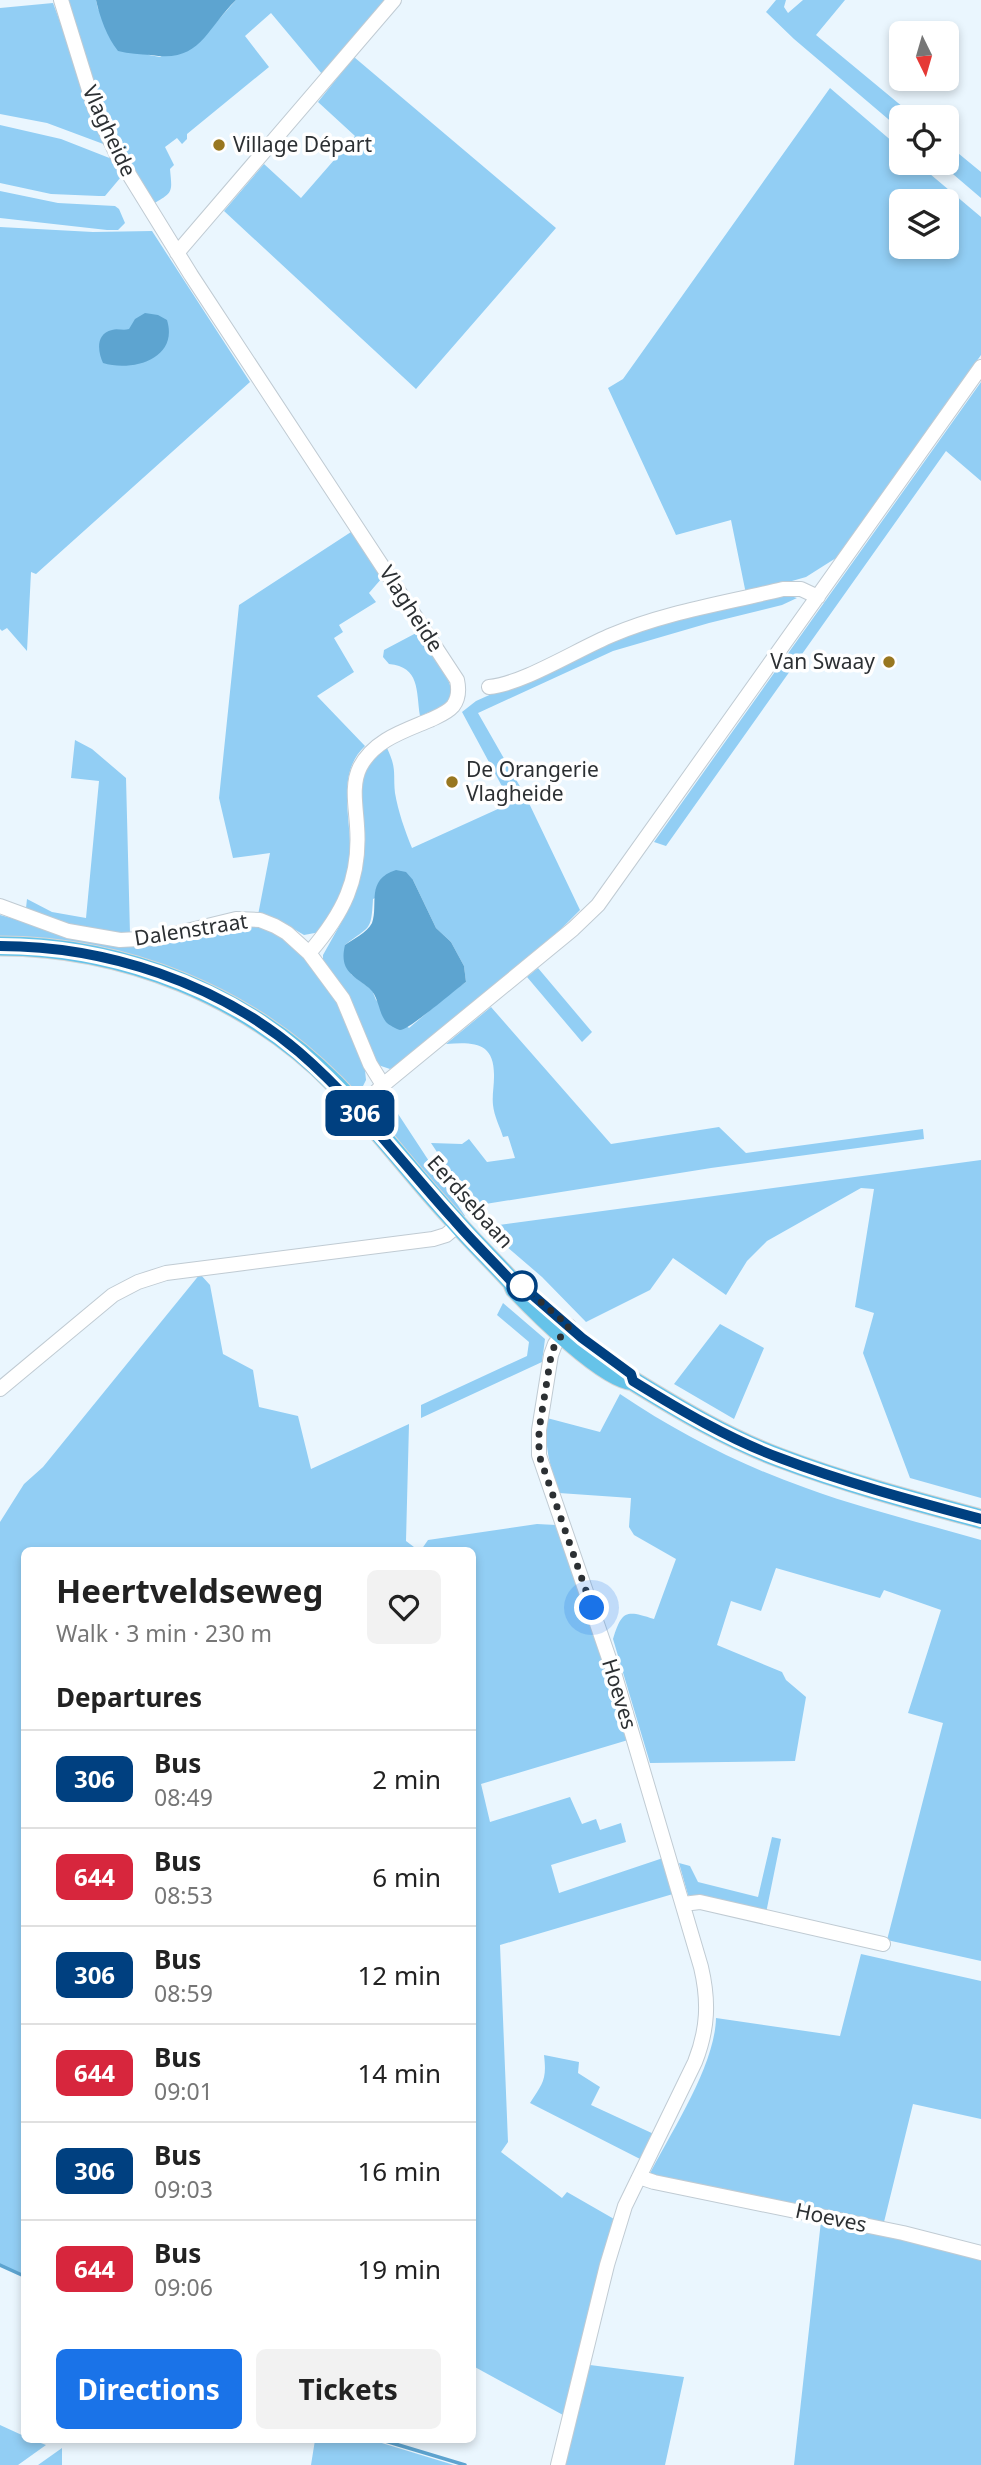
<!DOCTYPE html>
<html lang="en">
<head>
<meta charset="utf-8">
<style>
	:root { --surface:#fff; --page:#f2f2f2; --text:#222; --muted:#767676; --line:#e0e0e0; --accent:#1a73e8 }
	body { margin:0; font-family:"Noto Sans",sans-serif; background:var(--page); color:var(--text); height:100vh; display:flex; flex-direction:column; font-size:26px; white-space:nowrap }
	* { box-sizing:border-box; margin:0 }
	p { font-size:23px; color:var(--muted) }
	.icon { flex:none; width:38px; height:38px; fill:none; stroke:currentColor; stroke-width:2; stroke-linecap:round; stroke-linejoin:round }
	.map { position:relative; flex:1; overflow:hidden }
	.details { position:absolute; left:21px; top:1547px; width:455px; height:896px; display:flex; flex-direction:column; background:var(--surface); border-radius:10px; box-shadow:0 4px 10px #0003 }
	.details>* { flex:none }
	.badge { padding:0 14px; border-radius:10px; font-size:24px; line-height:46px }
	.needle { width:46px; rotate:175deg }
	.buttons { position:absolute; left:889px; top:21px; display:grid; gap:14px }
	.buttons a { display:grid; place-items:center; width:70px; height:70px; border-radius:10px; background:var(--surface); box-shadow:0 4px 10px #0003; font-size:35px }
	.you { position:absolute; width:35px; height:35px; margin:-18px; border:5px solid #fff; border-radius:50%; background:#1a73e8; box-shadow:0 0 0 10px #1a73e833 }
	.map>.badge { position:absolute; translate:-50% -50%; box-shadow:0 0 0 4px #fff }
	h2 { padding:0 35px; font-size:26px; line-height:63px }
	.round { display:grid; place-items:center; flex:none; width:74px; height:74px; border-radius:10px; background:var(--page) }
	.headline { display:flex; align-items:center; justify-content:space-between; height:119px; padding:0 35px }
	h1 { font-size:33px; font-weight:700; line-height:52px }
	.primary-button { display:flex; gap:14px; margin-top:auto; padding:14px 35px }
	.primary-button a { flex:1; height:80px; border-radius:10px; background:var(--accent); color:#fff; font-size:28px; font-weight:700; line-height:80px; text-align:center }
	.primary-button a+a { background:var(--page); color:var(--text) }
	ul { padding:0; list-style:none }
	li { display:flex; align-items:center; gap:21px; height:98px; padding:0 35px; border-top:2px solid var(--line) }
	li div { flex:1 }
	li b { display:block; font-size:26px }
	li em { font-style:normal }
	li .badge { min-width:77px; font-weight:700; text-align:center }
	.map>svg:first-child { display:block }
</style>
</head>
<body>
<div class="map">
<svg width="981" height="2465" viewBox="0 0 981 2465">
	<rect width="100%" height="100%" fill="#eaf6fe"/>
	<!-- green -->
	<path fill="#92cef4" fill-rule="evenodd" d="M65 0H96L98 9 149 55 160 57 212 27 236 0H385L322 74 271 13 245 36 269 67 187 134V139L182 144 177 138 165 147 174 165 170 169C172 192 174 192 153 204 116 140 87 70 65 0Z
		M776 0H786L784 7 788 13 803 0H845L816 35 915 117H901V130L794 39 766 12Z
		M53 3 106 145 47 123 0 114V8Z
		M354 57 556 228 416 389 224 211 264 164 301 198 355 136 318 102Z
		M830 88 901 149V163H917L981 217V355L836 558 806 577 746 594 731 520 676 535 608 388 623 379ZM901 201H947V247H901Z
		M0 125 61 139 112 159 121 177 105 196H99L51 194 0 183Z
		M947 144 981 172V198L940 163H947Z
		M0 191 58 203 115 206 119 209 125 223 118 230H107L0 218Z
		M0 227 93 232 152 231 250 382 36 574 31 572 27 651 7 628 2 631 0 629Z
		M981 382V481L946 451 666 846 654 842Z
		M351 532 382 578 369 593 376 602 339 625 343 632 334 638 354 672 317 696 365 746C335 774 352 820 350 856 348 882 335 911 320 932L304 935 282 922 258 915 270 853 233 858 219 798 239 605Z
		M784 594 797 598 782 605 709 623 613 651 478 713 526 797 580 910 561 929 399 1064 390 1069 378 1065 355 1011 323 963V955L346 914 360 784C366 768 371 756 387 748 397 769 393 773 395 793 398 811 405 831 412 848L511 803 462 712 476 701 617 638 660 625ZM413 880 436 928 451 942 464 966 466 982 448 995 409 1028 376 1000 372 990 351 974 345 945C370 925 371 933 373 899Z
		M418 632C426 645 460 687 450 700 444 707 429 712 420 716 416 690 420 667 389 664L383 657 384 650Z
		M75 740 92 749 126 778 130 934 83 930 32 914 26 908 27 899 52 912 86 918 99 781 71 778Z
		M0 915 114 946 165 944 228 928 255 926 266 928 275 932 302 954 329 989 341 1010 365 1070 366 1080 363 1086 352 1089 218 991 0 940Z
		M538 968 592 1032 582 1042 527 977Z
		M491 1007 611 1144 719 1127 746 1153 923 1129 924 1139 711 1168 473 1206 431 1143 462 1144 469 1139 487 1162 515 1158 508 1136 503 1137C500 1127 494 1116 493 1105 492 1096 494 1086 494 1077 495 1042 474 1042 446 1044Z
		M385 1094 465 1216 459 1217 377 1113Z
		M981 1160V1498L910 1478 863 1353 874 1313 855 1307 874 1189 861 1188 767 1241 747 1261 726 1295 673 1258 650 1290 586 1322 542 1277 484 1227Z
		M200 1274 210 1285 223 1354 253 1370 259 1407 298 1416 311 1469 409 1424 406 1541 418 1550H24V2276L0 2265V1522L24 1484 43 1467Z
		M503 1303 545 1339 542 1362 421 1418V1405L527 1356 529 1342 497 1315Z
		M720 1324 764 1348 734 1419 674 1384Z
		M620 1394C678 1433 740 1465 806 1488 863 1509 923 1523 981 1540V1961L887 1940 943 1723 908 1713 941 1610 884 1590 880 1598 776 1568 761 1611 731 1601 717 1645 782 1672 786 1680 806 1697 795 1761 650 1763 613 1639C622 1610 626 1610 654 1619L676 1559 634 1535 629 1527 631 1498 559 1493C550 1467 544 1446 547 1418L600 1432Z
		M537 1524 556 1525 594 1631 628 1740 481 1784 490 1822 570 1797 582 1824 596 1819 600 1830 621 1823 626 1842 551 1865 559 1893 663 1858 673 1894 500 1945 508 2142 501 2152 562 2198 567 2192 614 2219 563 2415 473 2366 472 1550H421L428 1540Z
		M772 1837 781 1839 766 1913 688 1895 679 1863 690 1866 698 1882 758 1897Z
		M861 1954 981 1981V2119L913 2104 884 2222 648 2177C671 2132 715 2066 716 2018L840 2036Z
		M544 2055 579 2062 578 2073 600 2087 591 2105 656 2135 642 2160 530 2103C543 2083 547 2080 544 2055Z
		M821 2221 863 2229 981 2258V2465H794Z
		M590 2365 684 2377 665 2465H564Z
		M0 2425 24 2436V2440H33L46 2445 18 2465H0Z
		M315 2440H372L454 2465H311Z
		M62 2448V2465H38Z"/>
	<!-- water -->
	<path fill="#5da4d0" d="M96 0H236C205 30 201 63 151 55 140 54 129 54 118 51 107 37 100 18 96 0Z
		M145 313 158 315 167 320C179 359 132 372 103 363 98 352 95 334 112 330 117 328 123 331 129 329L135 319Z
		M396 870 406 872 413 880 436 928 451 942 464 966 466 982C455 990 409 1030 400 1030 396 1029 389 1025 386 1022 378 1012 379 996 369 988 352 975 339 970 345 945 353 939 367 933 372 923 379 904 365 880 396 870Z"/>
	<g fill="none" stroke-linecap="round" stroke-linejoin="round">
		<!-- stream -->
		<path stroke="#5da4d0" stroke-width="3.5" d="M0 2265 24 2276
			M382 2440 465 2465"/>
		<defs>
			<path id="minor" d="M61 0 94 106 117 155 191 275 457 680C459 689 459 698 453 706 447 713 438 716 430 720 404 731 374 740 360 767 351 785 356 807 357 826 361 879 343 914 309 953
				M177 253 394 0
				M489 687C523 684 578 649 612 635 666 612 726 603 783 589H801L818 597
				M0 906 68 931 120 940 158 938 236 919 260 920 275 926 287 933 309 953 343 999 370 1064 383 1085
				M358 1110 383 1085 573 929 598 905 981 367
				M0 1389 113 1295 138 1282 166 1273 433 1239 446 1235 458 1225
				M683 1904 700 1902 883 1944
				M639 2177 654 2182 903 2233 981 2253
				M558 2465 607 2265 625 2206 695 2062C708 2029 709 2001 701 1967L615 1676 539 1455V1430L551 1355 555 1344 569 1326"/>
			<path id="major" d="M0 946C124 946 248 996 335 1084 377 1127 413 1176 454 1220 472 1241 493 1261 512 1282L515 1289C537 1312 604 1379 633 1381 680 1410 729 1439 780 1458 846 1483 914 1501 981 1519"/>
		</defs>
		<!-- minor casing -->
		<use href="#minor" stroke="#c0cbd3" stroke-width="16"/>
		<!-- major casing -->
		<use href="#major" stroke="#d5d6d6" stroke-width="21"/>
		<!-- minor -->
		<use href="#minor" stroke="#fff" stroke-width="14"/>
		<!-- major -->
		<use href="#major" stroke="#66c3e9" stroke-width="19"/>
	</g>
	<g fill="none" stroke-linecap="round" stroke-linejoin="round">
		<defs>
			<path id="line" d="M0 946C106 946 218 983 299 1052 357 1102 403 1164 454 1220 472 1241 493 1261 512 1282L521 1285 582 1338 631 1374 633 1381C680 1410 729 1439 780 1458 846 1483 914 1501 981 1519"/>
		</defs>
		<!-- line casing -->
		<use href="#line" stroke="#fff" stroke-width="16"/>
		<!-- line -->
		<use href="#line" stroke="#004080" stroke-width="10"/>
		<!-- walk -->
		<path stroke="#2c3033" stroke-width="7" stroke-dasharray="0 12.6" d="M522 1286 569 1326 555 1344 551 1356 539 1430V1455L592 1608"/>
	</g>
	<!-- markers -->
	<g fill="#987720" stroke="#fff" stroke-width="2.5">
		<circle cx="219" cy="145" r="7"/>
		<circle cx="889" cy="662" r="7"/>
		<circle cx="452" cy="782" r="7"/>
	</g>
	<circle fill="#fff" stroke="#004080" stroke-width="3.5" cx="522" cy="1286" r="14"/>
	<g text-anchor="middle" stroke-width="7" stroke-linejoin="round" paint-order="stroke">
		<!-- street labels -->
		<g font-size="21" fill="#2c3033" stroke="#fff">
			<text transform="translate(109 131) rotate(65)" y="7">Vlagheide</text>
			<text transform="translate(411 609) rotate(57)" y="7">Vlagheide</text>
			<text transform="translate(191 930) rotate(-9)" y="7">Dalenstraat</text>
			<text transform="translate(470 1202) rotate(48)" y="7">Eerdsebaan</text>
			<text transform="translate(619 1694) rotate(73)" y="7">Hoeves</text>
			<text transform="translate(831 2218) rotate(12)" y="7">Hoeves</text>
		</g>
		<!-- poi labels -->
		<g font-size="21" fill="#2c3033" stroke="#fff" text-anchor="start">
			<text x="233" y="152">Village Départ</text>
			<text x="875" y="669" text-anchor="end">Van Swaay</text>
			<text x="466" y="777">De Orangerie<tspan x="466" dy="24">Vlagheide</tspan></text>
		</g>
	</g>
</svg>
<div class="buttons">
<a><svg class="needle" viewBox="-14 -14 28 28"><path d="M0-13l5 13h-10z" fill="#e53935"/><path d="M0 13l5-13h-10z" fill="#767676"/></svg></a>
<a><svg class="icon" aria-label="locate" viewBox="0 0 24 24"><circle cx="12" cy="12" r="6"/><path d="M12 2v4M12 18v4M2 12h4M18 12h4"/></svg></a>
<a><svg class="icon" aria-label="layers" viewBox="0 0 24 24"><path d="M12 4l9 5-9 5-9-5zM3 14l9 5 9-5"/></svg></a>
</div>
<div class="you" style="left:592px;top:1608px"></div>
<b class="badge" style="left:360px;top:1113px;background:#004080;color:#fff">306</b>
<section class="details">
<div class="headline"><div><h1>Heertveldseweg</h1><p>Walk · 3 min · 230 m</p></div><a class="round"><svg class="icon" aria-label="heart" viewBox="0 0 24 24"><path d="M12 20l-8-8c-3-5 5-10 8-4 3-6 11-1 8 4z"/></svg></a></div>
<h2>Departures</h2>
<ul>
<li><span class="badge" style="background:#004080;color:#fff">306</span><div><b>Bus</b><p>08:49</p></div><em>2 min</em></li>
<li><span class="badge" style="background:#d7263d;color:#fff">644</span><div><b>Bus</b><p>08:53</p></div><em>6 min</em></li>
<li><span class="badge" style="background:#004080;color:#fff">306</span><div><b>Bus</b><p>08:59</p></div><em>12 min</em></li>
<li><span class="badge" style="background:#d7263d;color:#fff">644</span><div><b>Bus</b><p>09:01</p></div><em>14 min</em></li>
<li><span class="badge" style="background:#004080;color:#fff">306</span><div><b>Bus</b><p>09:03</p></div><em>16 min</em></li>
<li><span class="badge" style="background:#d7263d;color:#fff">644</span><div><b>Bus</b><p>09:06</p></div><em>19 min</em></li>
</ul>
<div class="primary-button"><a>Directions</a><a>Tickets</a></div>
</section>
</div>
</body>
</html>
